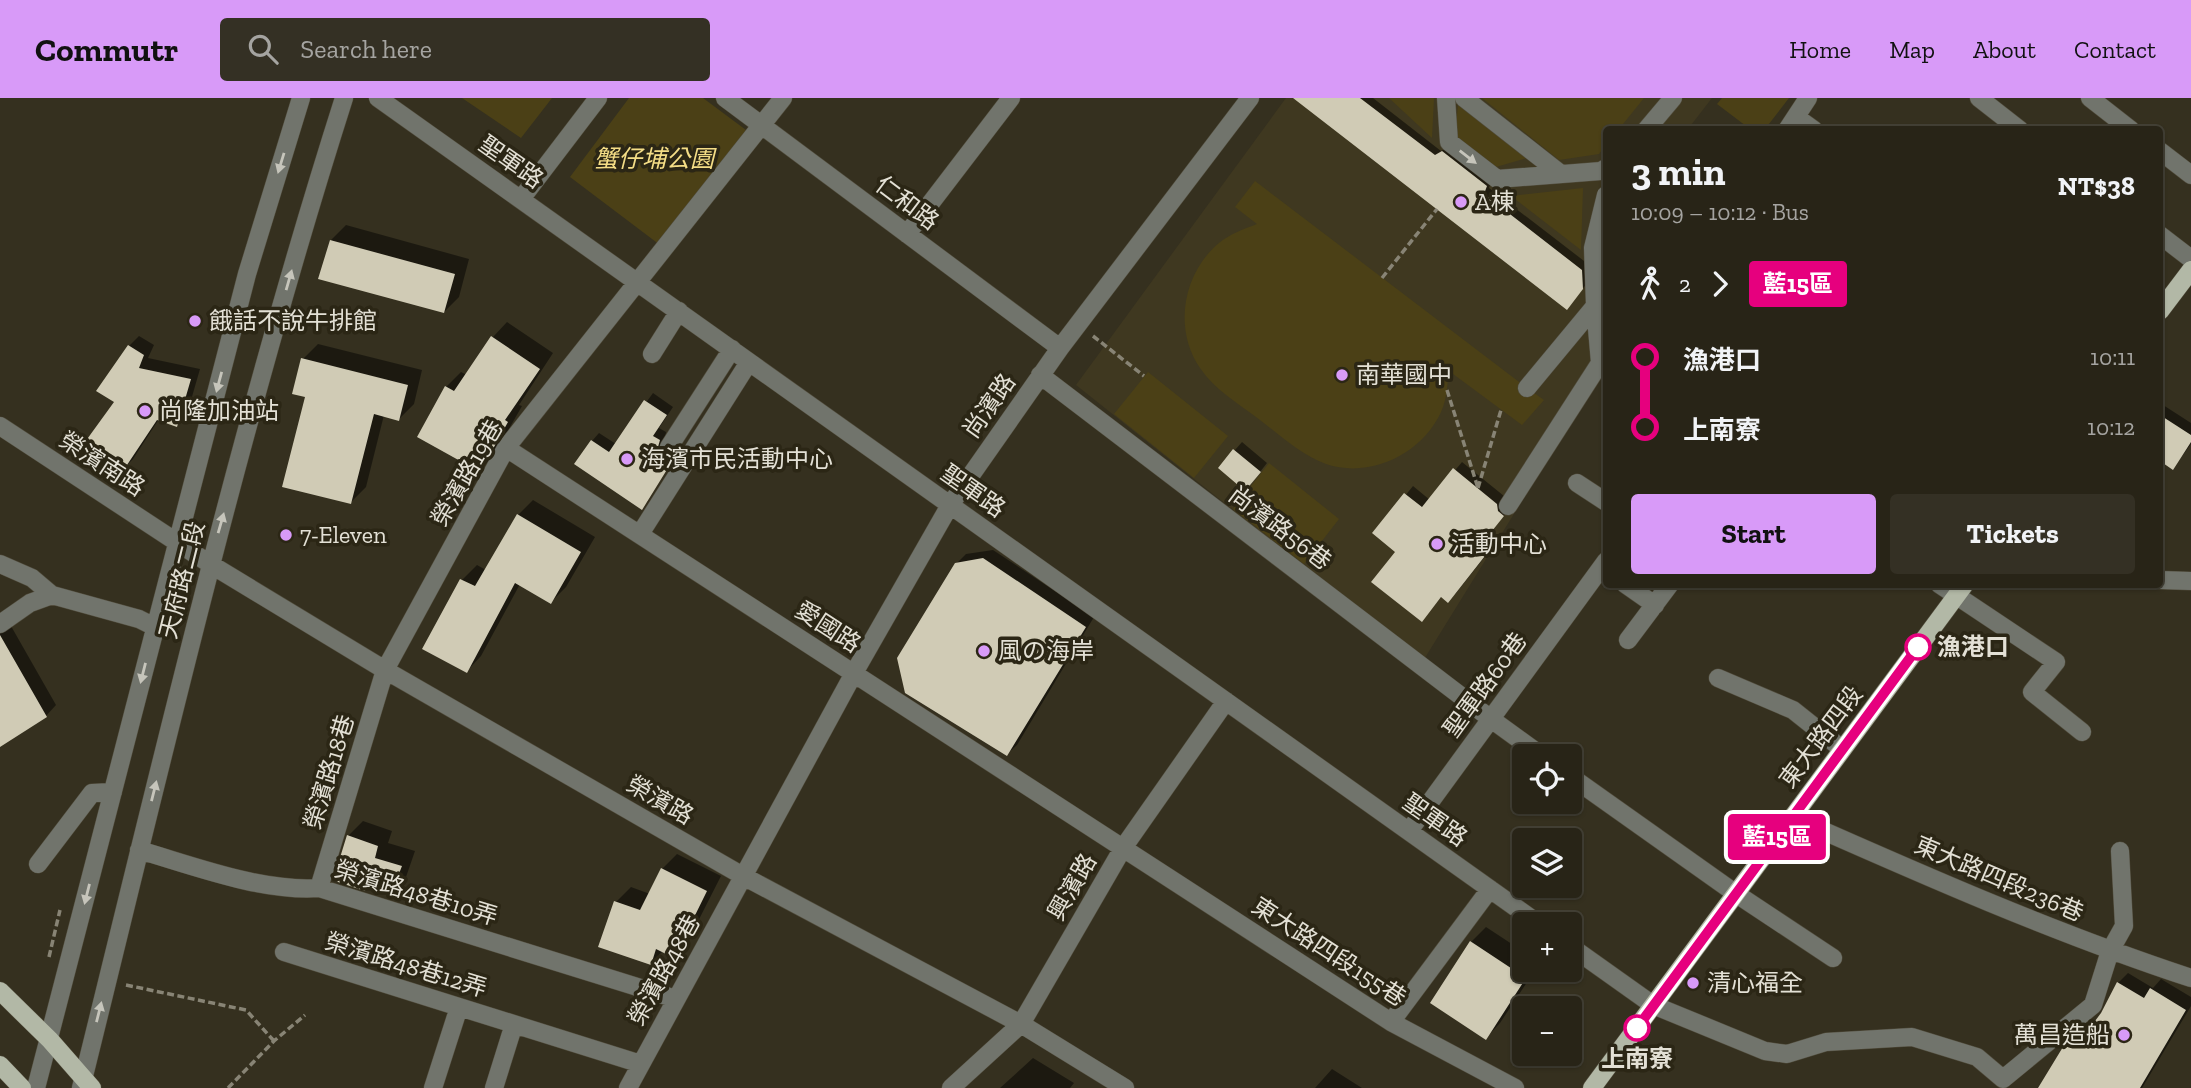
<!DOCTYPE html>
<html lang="en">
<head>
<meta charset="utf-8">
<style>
	:root { --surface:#282417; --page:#343024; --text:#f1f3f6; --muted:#a5a4a1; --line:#444136; --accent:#d89af8 }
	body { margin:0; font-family:"Zilla Slab","Noto Sans TC","Noto Sans JP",serif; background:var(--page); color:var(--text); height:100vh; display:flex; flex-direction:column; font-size:26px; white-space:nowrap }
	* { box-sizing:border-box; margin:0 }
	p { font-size:23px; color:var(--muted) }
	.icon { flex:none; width:38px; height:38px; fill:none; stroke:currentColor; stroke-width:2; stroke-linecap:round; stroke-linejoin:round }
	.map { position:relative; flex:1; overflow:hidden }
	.side { position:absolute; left:1603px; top:28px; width:560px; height:462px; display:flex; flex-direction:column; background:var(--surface); border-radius:7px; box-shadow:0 2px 5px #0004,0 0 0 2px var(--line) }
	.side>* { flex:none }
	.badge { padding:0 14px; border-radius:5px; font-size:24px; line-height:46px }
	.buttons { position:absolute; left:1512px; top:646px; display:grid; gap:14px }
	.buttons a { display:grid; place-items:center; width:70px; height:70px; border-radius:7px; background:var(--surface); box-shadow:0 2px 5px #0004,0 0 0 2px var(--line); font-size:35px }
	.map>.badge { position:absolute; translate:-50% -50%; box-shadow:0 0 0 4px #fff }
	.legs { display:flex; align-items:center; gap:10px; height:77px; padding:0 28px; font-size:23px }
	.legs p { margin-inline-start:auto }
	.head { display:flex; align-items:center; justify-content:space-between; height:119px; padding:0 28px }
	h1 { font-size:38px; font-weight:700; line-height:52px }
	.primary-button { display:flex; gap:14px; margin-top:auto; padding:14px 28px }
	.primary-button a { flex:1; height:80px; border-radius:7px; background:var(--accent); color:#111; font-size:28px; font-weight:700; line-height:80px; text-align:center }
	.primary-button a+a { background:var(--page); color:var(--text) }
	ul { padding:0 28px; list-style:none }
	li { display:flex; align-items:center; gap:24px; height:70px; font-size:26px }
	li i { display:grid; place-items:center; width:10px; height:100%; margin:0 9px; background:currentColor }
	li i::after { content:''; width:18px; height:18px; margin:-9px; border:5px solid; border-radius:50%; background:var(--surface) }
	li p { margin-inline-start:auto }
	li:first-child i { background:linear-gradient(#0000 50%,currentColor 0) }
	li:last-child i { background:linear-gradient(currentColor 50%,#0000 0) }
	header { display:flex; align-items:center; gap:42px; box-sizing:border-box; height:98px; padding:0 35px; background:var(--accent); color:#111 }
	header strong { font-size:33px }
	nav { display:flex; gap:38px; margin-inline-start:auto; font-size:24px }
	.search { width:490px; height:63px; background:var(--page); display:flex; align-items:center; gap:18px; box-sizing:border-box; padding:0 24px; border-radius:7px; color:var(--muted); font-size:26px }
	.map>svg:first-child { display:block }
</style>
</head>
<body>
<header>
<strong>Commutr</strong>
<div class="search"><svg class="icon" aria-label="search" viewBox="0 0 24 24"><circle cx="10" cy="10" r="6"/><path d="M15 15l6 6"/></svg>Search here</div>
<nav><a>Home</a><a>Map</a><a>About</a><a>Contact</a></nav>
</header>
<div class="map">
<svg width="2191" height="990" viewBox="0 0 2191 990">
	<rect width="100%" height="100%" fill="#35301f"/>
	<!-- built -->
	<path fill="#3f3820" d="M1286 0H1712L1688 31 1606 32V139L1591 159 1606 215V267L1423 563 1076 287Z"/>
	<!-- green -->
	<path fill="#4b4016" d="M462 0H552L521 40Z
		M629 0H703L746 32 660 147 570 79Z
		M1389 0H1434L1432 40Z
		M1482 0H1644L1619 31 1606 32V47L1599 56 1559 62Z
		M1722 0H1789L1765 31H1750L1717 6Z
		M1458 7 1527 60 1496 69 1455 39Z
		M1255 83 1527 290 1544 302 1522 327 1449 273C1447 287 1447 301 1441 314 1422 356 1370 381 1326 366 1301 357 1281 338 1260 322 1239 306 1215 292 1200 270 1173 231 1183 175 1219 145 1230 136 1244 131 1257 126L1235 109Z
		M1583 90 1581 152 1511 98Z
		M1148 274 1228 338 1194 380 1114 316Z
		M1269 365 1339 421 1304 466 1233 411Z"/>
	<!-- shadow -->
	<path fill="#0007" d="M1298 0H1373L1441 53 1449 48 1492 81 1489 90 1588 166V184L1572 204Z
		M346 127 469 161 459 199 444 214 331 142Z
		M507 224 553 255 519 307 522 308 494 357 479 372 446 289 461 274 467 277 493 239Z
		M139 238 154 247 148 260 200 271 187 316 177 327 159 321 133 361 123 371 117 304 129 248Z
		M318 246 422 272 414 306 399 321 384 317 366 389 351 404 307 298 303 261Z
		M653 295 673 309 659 330 666 334 665 341 670 351 677 353 645 403H648L642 409 592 343 599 335 616 346Z
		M2160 305 2191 325V346L2173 370 2160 361Z
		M1242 344 1267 365 1253 383 1220 369Z
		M1462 364 1504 398 1505 405 1510 410 1490 434 1499 441 1456 495 1448 503 1442 498 1422 522 1398 453 1375 435 1413 388 1430 402Z
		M533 402 595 439 566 489 551 504 520 486 481 558 467 573 425 550 462 482 477 467 486 472 518 417Z
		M993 452 1094 519 1017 647 1007 656 956 466 966 456Z
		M11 528 56 607 46 618 0 647V533Z
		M363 723 392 733 388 745 415 753 406 779 391 794 369 786 365 791 348 738Z
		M677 756 721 778 688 843 674 858 663 853 650 865 616 804 631 789 650 796 662 771Z
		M1486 829 1524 854V872H1535L1500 925 1486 940 1471 844Z
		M2128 875 2153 890 2161 881 2191 899V908L2142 990H2040L2067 945 2078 935 2096 924 2118 885Z
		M1033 960 1074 985 1070 990H1000Z
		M1332 971 1362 990H1315Z"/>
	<!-- building -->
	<path fill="#d0cbb5" d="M1293 0H1360L1435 57 1442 53 1487 88 1484 96 1582 172 1583 191 1567 212Z
		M330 142 455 176 444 215 318 181Z
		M491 238 540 271 505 322 508 324 480 374 417 339 445 288 454 293Z
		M128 247 144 257 139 270 191 281 177 329 157 322 123 373 85 344 114 304 96 293Z
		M301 260 408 287 399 323 374 316 351 406 282 389 305 299 292 296Z
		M644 302 667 317 653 338 660 342 658 349 659 355 668 360 676 357 642 412 574 366 591 342 609 354Z
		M2160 317 2191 337V344L2173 372 2160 363Z
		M1233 351 1261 374 1245 393 1218 370Z
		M1453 370 1497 406 1498 413 1504 418 1484 443 1492 449 1448 505 1441 499 1422 524 1371 484 1395 454 1372 435 1404 395 1422 409Z
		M517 416 581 454 551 506 515 485 467 575 422 551 460 481 475 488Z
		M983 460 1086 529 1007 658 905 595 897 560 955 465Z
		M0 537 47 619 0 649Z
		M347 737 378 748 375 760 402 768 391 796 367 787 365 793 338 784 334 779Z
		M661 770 707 793 674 860 656 851 651 867 598 849 614 803 640 812Z
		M1470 843 1526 880 1486 942 1430 905Z
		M2117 884 2144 900 2150 890 2186 912 2140 990H2038L2066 944 2089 931 2101 915Z"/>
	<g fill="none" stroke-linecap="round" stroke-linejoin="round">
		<defs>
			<path id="minor" d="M378 0 1539 826
				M725 0 1060 250
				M1446 0 1449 44 1497 81 1601 73 1606 70
				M1464 0 1561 76
				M1979 0 2020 32
				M2090 0 2131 32
				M1796 19 1814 32
				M1646 32 1673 0
				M1787 32 1808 0
				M2160 53 2191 77
				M521 101 598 0
				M907 136 1011 0
				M2160 137 2191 161
				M652 256 679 213
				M1040 277 1491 621 1542 658
				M1527 290 1595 208 1593 150 1606 97
				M0 328 210 466 385 572 743 778 1021 926 1125 990
				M669 349 732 251
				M506 350 1391 924 1515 990
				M1577 385 1606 404
				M1508 408 1600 265 1595 208
				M640 436 749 264
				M0 466 32 480 52 497 139 521 155 529
				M2160 482 2191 483
				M1625 486 1655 507
				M1939 486 2056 564 2032 594 2082 634
				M0 526 30 505 52 497
				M1628 542 1670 486
				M1718 580 1793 612 1842 651
				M1570 678 1735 795 1833 860
				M1792 719C1923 777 2054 835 2191 880
				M1409 733 1606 463
				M139 752C194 768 262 794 319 790L676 901
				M38 766 92 695 113 694
				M319 790 385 572 506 350 783 0
				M1570 848 1653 907 1765 953 1787 956 1826 944 1912 939 1977 959 2003 981 2093 907 2110 853 2124 828 2120 753
				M284 854 641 966
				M1391 924 1490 791
				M36 990 247 176 301 0
				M81 990C163 659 240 326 344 0
				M433 990 459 909
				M494 990 514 926
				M628 990 854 575 950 407 1060 250 1250 0
				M951 990 1021 926 1123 750 1226 603"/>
			<path id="major" d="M2160 213 2191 172
				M0 893 50 942 92 990
				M0 967 22 990
				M1592 990 1965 486"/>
		</defs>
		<!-- minor casing -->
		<use href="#minor" stroke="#514c3c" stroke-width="19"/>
		<!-- major casing -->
		<use href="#major" stroke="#514c3c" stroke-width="19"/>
		<!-- path -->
		<path stroke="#888475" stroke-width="3.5" stroke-dasharray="7 3.5" stroke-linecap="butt" d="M1382 180 1437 111
			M1093 238 1144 278
			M1447 292 1478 390
			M1478 390 1501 312
			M49 859 60 812
			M126 887 246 912 274 943
			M228 990 274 943 305 917"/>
		<!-- minor -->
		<use href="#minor" stroke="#71746c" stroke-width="18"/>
		<!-- major -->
		<use href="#major" stroke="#b2b8a6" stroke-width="18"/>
	</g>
	<!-- one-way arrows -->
	<defs><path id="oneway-solid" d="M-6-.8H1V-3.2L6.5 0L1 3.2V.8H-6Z" transform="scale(1.75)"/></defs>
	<g fill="#c6c5bb">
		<use href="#oneway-solid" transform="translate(1468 59) rotate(38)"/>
		<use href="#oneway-solid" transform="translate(281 65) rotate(107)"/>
		<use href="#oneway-solid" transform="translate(289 182) rotate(-74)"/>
		<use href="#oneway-solid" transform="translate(219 284) rotate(105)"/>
		<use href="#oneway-solid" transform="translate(221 425) rotate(-74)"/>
		<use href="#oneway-solid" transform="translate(143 575) rotate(104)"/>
		<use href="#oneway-solid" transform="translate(154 693) rotate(-76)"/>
		<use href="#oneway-solid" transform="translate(87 796) rotate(104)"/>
		<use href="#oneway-solid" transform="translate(99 914) rotate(-76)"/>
	</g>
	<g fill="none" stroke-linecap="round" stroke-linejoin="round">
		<defs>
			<path id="line-1" d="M1637 930 1918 549"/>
		</defs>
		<!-- line-1 casing -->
		<use href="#line-1" stroke="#fff" stroke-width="16"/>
		<!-- line-1 -->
		<use href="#line-1" stroke="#e6007e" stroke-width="10"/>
	</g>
	<!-- markers -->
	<g fill="#d89af8" stroke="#2b2615" stroke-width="2.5">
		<circle cx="1461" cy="104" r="7"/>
		<circle cx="195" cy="223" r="7"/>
		<circle cx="1342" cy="277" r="7"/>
		<circle cx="145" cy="313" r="7"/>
		<circle cx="627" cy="361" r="7"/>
		<circle cx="286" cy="437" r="7"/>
		<circle cx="1437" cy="446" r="7"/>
		<circle cx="984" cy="553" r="7"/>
		<circle cx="1693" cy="885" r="7"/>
		<circle cx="2124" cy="937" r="7"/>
	</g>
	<g fill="#fff" stroke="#e6007e" stroke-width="3.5">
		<circle cx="1918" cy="549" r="12"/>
		<circle cx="1637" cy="930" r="12"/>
	</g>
	<g text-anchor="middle" stroke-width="7" stroke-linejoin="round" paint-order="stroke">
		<!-- park labels -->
		<g font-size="24" font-style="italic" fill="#f4dd86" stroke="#2b2615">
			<text x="654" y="69">蟹仔埔公園</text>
		</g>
		<!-- street labels -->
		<g font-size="24" fill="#e3e0d5" stroke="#2b2615">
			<text transform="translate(511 64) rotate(35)" y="8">聖軍路</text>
			<text transform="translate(907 105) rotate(37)" y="8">仁和路</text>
			<text transform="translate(989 308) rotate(-55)" y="8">尚濱路</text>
			<text transform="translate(102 366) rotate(33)" y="8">榮濱南路</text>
			<text transform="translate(467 375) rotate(-60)" y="8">榮濱路19巷</text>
			<text transform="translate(973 393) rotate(35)" y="8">聖軍路</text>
			<text transform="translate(1280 430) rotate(37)" y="8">尚濱路56巷</text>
			<text transform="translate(182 482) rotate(-76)" y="8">天府路二段</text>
			<text transform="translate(828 529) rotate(33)" y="8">愛國路</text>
			<text transform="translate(1485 587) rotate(-54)" y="8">聖軍路60巷</text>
			<text transform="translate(1821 639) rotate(-53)" y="8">東大路四段</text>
			<text transform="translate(329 674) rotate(-73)" y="8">榮濱路18巷</text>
			<text transform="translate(660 702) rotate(30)" y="8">榮濱路</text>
			<text transform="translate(1435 722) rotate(35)" y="8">聖軍路</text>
			<text transform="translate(1999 781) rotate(23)" y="8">東大路四段236巷</text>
			<text transform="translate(1072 789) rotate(-60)" y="8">興濱路</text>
			<text transform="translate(416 795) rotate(17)" y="8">榮濱路48巷10弄</text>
			<text transform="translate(1329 854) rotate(33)" y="8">東大路四段155巷</text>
			<text transform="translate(406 867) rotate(17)" y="8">榮濱路48巷12弄</text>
			<text transform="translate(664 872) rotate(-61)" y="8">榮濱路48巷</text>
		</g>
		<!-- poi labels -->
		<g font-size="24" fill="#e3e0d5" stroke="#2b2615" text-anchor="start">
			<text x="1475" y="112">A棟</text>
			<text x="209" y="231">餓話不說牛排館</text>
			<text x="1356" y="285">南華國中</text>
			<text x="159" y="321">尚隆加油站</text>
			<text x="641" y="369">海濱市民活動中心</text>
			<text x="300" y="445">7-Eleven</text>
			<text x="1451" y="454">活動中心</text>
			<text x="998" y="561">風の海岸</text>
			<text x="1707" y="893">清心福全</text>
			<text x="2110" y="945" text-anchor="end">萬昌造船</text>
		</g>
		<!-- stop labels -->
		<g font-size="24" font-weight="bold" fill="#e3e0d5" stroke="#2b2615" text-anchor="start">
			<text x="1937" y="557">漁港口</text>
			<text x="1637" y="969" text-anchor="middle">上南寮</text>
		</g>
	</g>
</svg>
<div class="buttons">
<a><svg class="icon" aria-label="locate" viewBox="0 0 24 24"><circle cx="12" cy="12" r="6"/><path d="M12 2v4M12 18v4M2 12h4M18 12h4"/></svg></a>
<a><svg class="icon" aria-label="layers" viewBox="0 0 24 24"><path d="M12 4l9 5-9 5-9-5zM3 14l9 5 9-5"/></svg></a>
<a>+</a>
<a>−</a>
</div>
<b class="badge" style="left:1777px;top:739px;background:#e6007e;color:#fff">藍15區</b>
<section class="side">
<div class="head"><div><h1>3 min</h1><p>10:09 – 10:12 · Bus</p></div><b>NT$38</b></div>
<div class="legs"><svg class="icon" aria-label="walk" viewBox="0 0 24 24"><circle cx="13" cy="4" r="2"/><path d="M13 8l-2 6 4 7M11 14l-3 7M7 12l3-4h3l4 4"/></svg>2<svg class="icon" aria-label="forward" viewBox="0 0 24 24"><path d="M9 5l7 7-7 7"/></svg><b class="badge" style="background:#e6007e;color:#fff">藍15區</b></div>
<ul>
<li><i style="color:#e6007e"></i><b>漁港口</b><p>10:11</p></li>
<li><i style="color:#e6007e"></i><b>上南寮</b><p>10:12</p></li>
</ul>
<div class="primary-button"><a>Start</a><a>Tickets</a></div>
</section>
</div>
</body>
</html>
